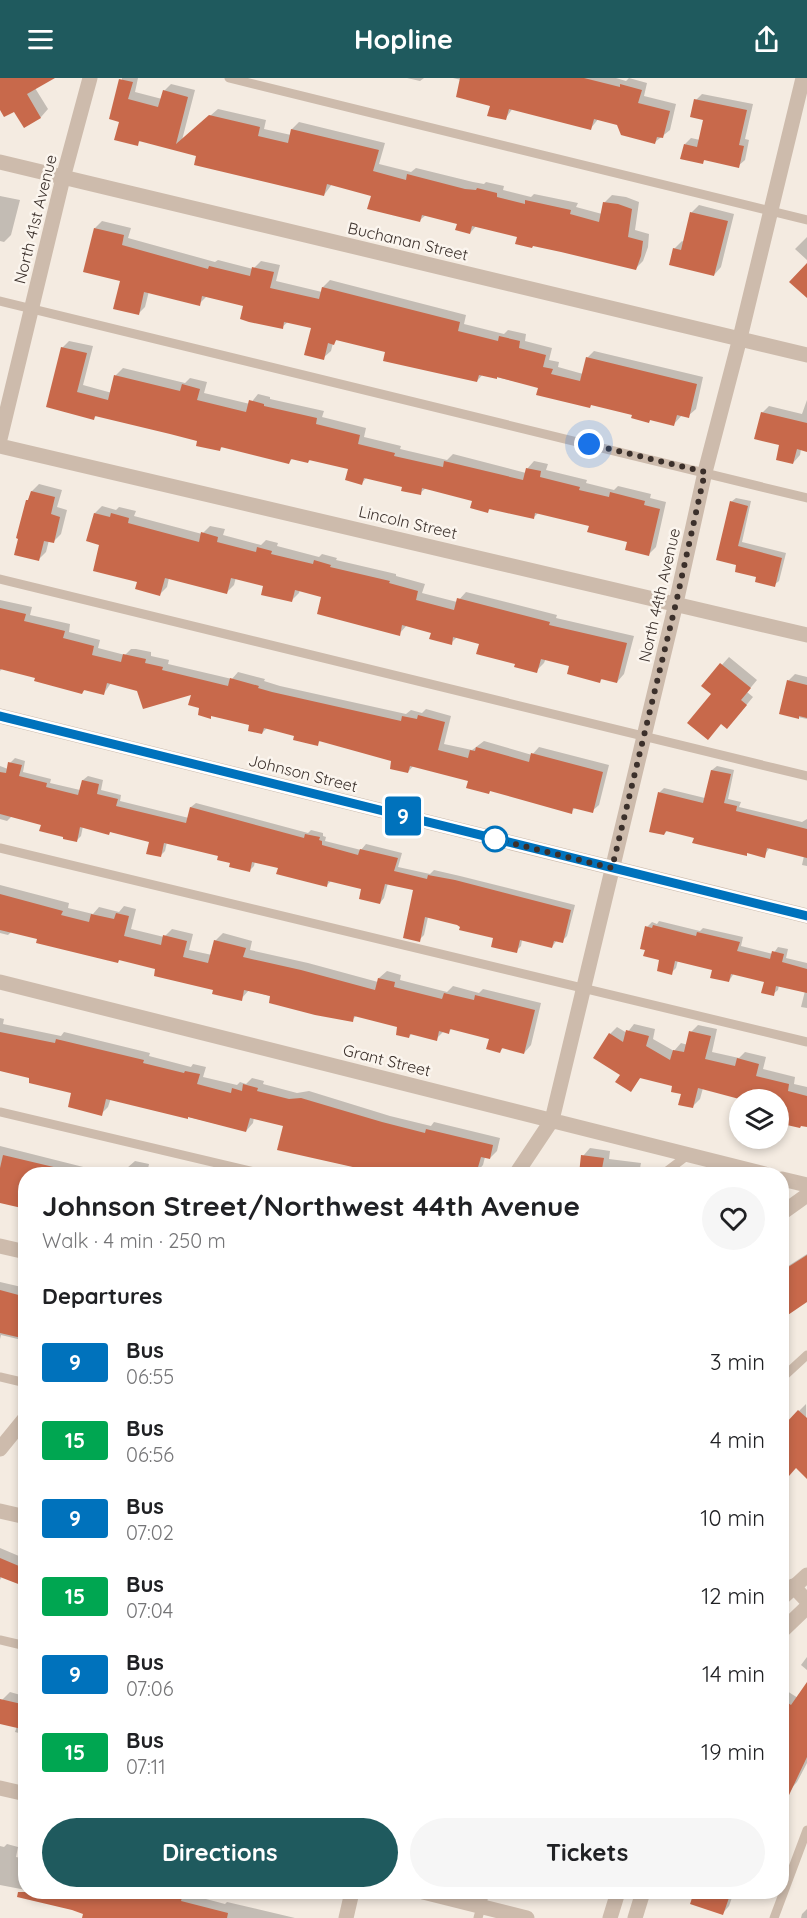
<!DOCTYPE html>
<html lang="en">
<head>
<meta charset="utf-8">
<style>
	:root { --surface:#fff; --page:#f6f6f6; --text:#202124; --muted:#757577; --accent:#1f5a5e }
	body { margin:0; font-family:Quicksand,sans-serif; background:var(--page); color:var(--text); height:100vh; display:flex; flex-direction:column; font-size:22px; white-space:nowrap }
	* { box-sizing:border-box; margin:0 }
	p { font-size:20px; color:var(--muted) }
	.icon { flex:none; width:33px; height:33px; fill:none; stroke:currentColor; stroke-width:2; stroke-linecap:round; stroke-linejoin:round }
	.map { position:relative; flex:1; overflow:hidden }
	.panel { position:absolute; left:18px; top:1089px; width:771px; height:732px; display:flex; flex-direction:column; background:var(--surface); border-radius:24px; box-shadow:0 3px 9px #0003 }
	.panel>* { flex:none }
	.badge { padding:0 12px; border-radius:4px; font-size:21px; line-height:39px }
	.fabs { position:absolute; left:729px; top:1011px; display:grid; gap:12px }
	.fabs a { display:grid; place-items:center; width:60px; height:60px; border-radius:50%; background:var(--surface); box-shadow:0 3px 9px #0003; font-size:30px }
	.you { position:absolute; width:30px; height:30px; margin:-15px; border:4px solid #fff; border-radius:50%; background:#1a73e8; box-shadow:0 0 0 9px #1a73e833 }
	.map>.badge { position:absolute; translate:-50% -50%; box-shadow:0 0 0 3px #fff }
	h2 { padding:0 24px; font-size:22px; line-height:54px }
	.round { display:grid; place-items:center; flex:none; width:63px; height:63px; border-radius:32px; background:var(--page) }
	.head { display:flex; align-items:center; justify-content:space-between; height:102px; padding:0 24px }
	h1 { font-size:28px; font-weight:700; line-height:45px }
	.cta { display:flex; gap:12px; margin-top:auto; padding:12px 24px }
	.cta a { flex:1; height:69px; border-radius:36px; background:var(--accent); color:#fff; font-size:24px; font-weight:700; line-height:69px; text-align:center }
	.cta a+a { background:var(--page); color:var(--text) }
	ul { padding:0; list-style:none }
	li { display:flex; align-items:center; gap:18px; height:78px; padding:0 24px }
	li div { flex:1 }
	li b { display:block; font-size:22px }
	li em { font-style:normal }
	li .badge { min-width:66px; font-weight:700; text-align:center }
	header { display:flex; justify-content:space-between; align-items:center; height:78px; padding:0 24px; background:var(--accent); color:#fff; font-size:27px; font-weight:700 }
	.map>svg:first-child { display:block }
</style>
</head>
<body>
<header><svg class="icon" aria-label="menu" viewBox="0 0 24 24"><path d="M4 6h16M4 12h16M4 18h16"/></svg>Hopline<svg class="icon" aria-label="share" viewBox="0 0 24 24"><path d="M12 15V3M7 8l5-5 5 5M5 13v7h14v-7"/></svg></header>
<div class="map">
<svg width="807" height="1840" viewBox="0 0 807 1840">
	<rect width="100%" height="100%" fill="#f4ebe1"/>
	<!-- shadow -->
	<path fill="#0003" d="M0 0H52L35 10 48 31 41 39 24 48 15 32 0 30Z
		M122 0H138L135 14 162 21 164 13 171 6 195 12 182 62 218 31 266 42 264 51 291 57 292 51 299 44 385 65 379 86 411 94 416 90 473 104 484 106 486 104 504 108 503 112 531 119 534 116 578 125 576 129 602 136 605 124 612 117 626 119 639 124 635 152 649 156 648 169 643 183 636 190 477 147 470 155 458 145 426 137 420 142 373 117 332 106 324 117 198 77 141 62 137 66 121 43Z
		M407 0H424L420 3Z
		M453 0H616L626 3 629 0 647 5 644 18 676 26 670 52 655 64 619 46 599 40 591 50 513 30 505 41 461 2Z
		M702 16 753 26 745 61 749 62 745 82 738 88 706 81 702 84 685 66 691 60 700 62 705 41 696 22Z
		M0 118 20 122 11 157 4 164 0 163Z
		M699 127 734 136 721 189 714 197 674 171 682 163 684 164 692 134Z
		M102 143 131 150 128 160 215 184 218 182 253 191 261 183 280 187 276 203 322 214 323 209 330 202 466 237 464 246 504 256 508 252 526 256 525 263 552 270 549 282 559 284 558 289 583 296 587 280 594 273 703 299 696 331 688 338 682 337 674 346 651 341 649 343 634 335 540 309 483 296 477 303 386 273 338 261 333 265 331 273 323 280 313 249 289 243 282 249 245 227 207 218 199 226 149 213 145 229 138 236 95 150Z
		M807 159V182L795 171Z
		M69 263 93 268 83 307 112 315 116 297 123 290 185 305 190 300 207 304 204 315 250 326 258 316 270 319V321L324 333 322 339 366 350 364 359 401 368 400 371 447 382 453 376 526 395 527 391 534 383 548 386 546 392 587 402 586 405 614 412 618 408 651 416 650 420 666 424 656 469 649 476 629 463 590 447 539 434 533 440 491 430 488 433 474 421 426 410 420 415 404 408 367 399 362 405 350 390 311 381 308 384 293 380 289 384 223 368 219 372 199 362 97 337 94 340 48 328 62 270Z
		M807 322V373L801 371 800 377 793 385 762 335 769 328 802 336Z
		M39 406 62 412 57 429 67 432 61 456 53 464 49 462 46 474 39 481 28 422 32 413Z
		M736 420 751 423 742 464 786 475 779 503 774 507 738 486 731 424Z
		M102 428 116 432 119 429 136 433 134 438 202 456 210 448 225 451 223 457 261 467 266 462 278 465 277 468 319 479 322 476 337 480 336 482 396 496V498L425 506 422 515 457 524 466 514 557 537 556 540 634 558 624 596 617 604 603 600 600 603 571 586 546 580 544 585 537 592 517 584 481 565 457 559 451 565 432 554 407 547 399 556 323 518 300 511 299 515 291 523 265 507 236 499 234 507 227 514 169 500 167 509 160 516 139 503 101 466 95 435Z
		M0 522 32 529 30 537 70 546 69 554 100 562 98 570 125 577 131 571H136L151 574V578L169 582 168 586 232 601 238 594 265 601 264 603 280 608 406 636 411 632 422 635 426 631 451 638 444 666 472 672 484 663 532 677 539 669 609 687 599 727 592 733 576 729 571 734 491 712 489 714 470 702 414 687 408 694 393 682 321 662 317 666 296 657 267 650 262 655 251 646 212 637 210 639 201 629 193 615 139 611 111 605 104 615 86 611 82 614 37 599 3 590 0 593Z
		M729 579 757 602 747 614 753 619 734 642 722 645 713 616 703 608Z
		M795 596 807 599V641L780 635 788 603Z
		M15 680 25 683 23 694 51 701 50 705 80 712 83 702 88 698 103 702 101 712 121 717 120 723 189 740 191 729 196 725 308 755 311 752 323 755V758L326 759 325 763 361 772 366 766 402 775 398 789 430 796 434 792 460 798 575 827 567 858 562 863 557 862 552 869 522 862 521 868 516 873 495 859 461 849 458 846 428 839 424 857 419 862 415 811 388 805 384 820 380 825 363 810 331 803 327 807 280 789 255 783 254 788 249 793 220 777 167 764 165 773 160 778 151 762 83 748 81 758 76 763 43 746 12 738 7 743 0 741V688L8 691 10 685Z
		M717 688 734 692 728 721 741 724 739 729 802 744 807 741V788L802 787 804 778 770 769 764 778 748 774 746 776 696 759 668 752 664 756 660 714 664 710 705 720 712 692Z
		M0 807 69 825 68 830 93 836 99 829 119 834 124 828 136 831 131 851 164 859 172 851 193 856 189 872 212 877 215 863 223 855 252 863 250 872 308 885 378 904 379 900 387 893 401 897 400 902 447 914 453 908 479 915 483 911 541 925 531 967 524 975 504 969 500 973 491 960 452 950 449 954 444 953 436 961 412 955 409 959 399 948 357 937 352 942 249 912 241 921 157 890 12 853 8 857 0 855Z
		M659 843 700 853 703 850 743 859 741 868 773 876 778 869 788 871 786 880 807 885V930L801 929 805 913 779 907 778 912 773 916 765 903 734 895 729 903 714 891 678 882 676 890 671 895 661 881 647 849 652 844 657 846Z
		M0 940 4 941 3 946 61 958 64 954 150 975 149 978 191 989 193 986 206 989 203 999 237 1007 240 1004 246 1006 252 1000 264 1003 263 1006 297 1015 309 1013 390 1038 431 1048 434 1044 500 1060 497 1073 490 1080 485 1079 483 1087 475 1096H428L415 1093 413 1096H385L278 1071 284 1047 254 1039 253 1045 246 1053 111 1020 108 1029 101 1036 73 1014 0 987Z
		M634 946 655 951 653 961 674 973 681 965 688 967 691 954 698 947 717 951 712 974 739 980 745 974 766 979 763 991 795 999 794 1006 807 1009V1048L778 1022H740V1039L736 1038 740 1019 703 1010 700 1021 693 1028 674 1007 641 999 630 1012 622 996 610 956 617 949 627 955Z
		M0 1068 111 1096H26L0 1123Z
		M590 1070 610 1073 609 1081 641 1085 639 1096H580L583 1078Z
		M135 1083 149 1086 147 1096H151H126L127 1090Z
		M807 1176V1223L784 1237 789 1243 782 1250V1192Z
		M0 1204 26 1210V1263L1 1257 0 1261Z
		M806 1326 807 1388H796L782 1405V1357L786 1346Z
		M782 1406 786 1410 782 1415Z
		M0 1470 26 1481V1507L2 1498 0 1502Z
		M807 1579V1592L801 1587Z
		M807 1607V1685L797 1704 790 1712 787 1710 782 1722V1646L783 1644 782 1643V1619L787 1613 798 1620Z
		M10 1614 24 1618 26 1616V1657L15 1654 17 1648 0 1644 2 1622Z
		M782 1738 786 1740 782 1751Z
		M7 1766 18 1769 16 1779 26 1781V1812L0 1807V1768L4 1769Z
		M35 1814H188L187 1816 225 1826 227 1824 295 1840H84L85 1835 33 1821Z
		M695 1814H761L753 1821 734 1814 729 1828 722 1836 692 1825Z
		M807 1831V1840H801L802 1836Z"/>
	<!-- building -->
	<path fill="#c8694b" d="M0 0H55L27 16 41 40 24 50 14 34 4 39 0 32Z
		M460 0H584L620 9V6L642 12 638 25 670 33 663 60 657 59 655 66 621 57 617 47 594 41 591 52 509 31 506 42 487 38 490 28 456 19Z
		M119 1 133 4 128 21 158 29 163 12 188 19 176 66 209 37 260 49 258 58 288 65 291 51 379 72 373 93 406 102 407 96 465 111 476 112 477 110 497 115V119L525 126V122L571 132 570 136 599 144 603 124 618 126 632 131 628 159 643 163 641 178 636 192 561 174 533 168 532 170 515 166 517 159 472 148 470 156 455 152 457 146 422 137 420 144 367 131 371 118 327 106 324 118 194 87 196 78 139 63 138 68 114 62 119 44 109 41Z
		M694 21 747 32 739 67 744 68 739 90 704 82 703 86 680 81 684 66 697 69 703 42 690 39Z
		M690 134 728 143 714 198 669 187 673 170 681 172Z
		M94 150 124 157 122 167 208 191 209 188 250 198 252 189 274 194 270 210 319 221 322 209 460 244 458 253 498 263 499 258 520 263 519 270 546 277 543 289 553 291 551 296 580 303 586 279 697 306 689 340 677 337 674 348 650 342 649 345 631 340 632 337 591 327 590 330 536 317 538 310 497 299V301L479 297 477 304 383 283 385 274 336 262 334 267 328 265 324 282 304 277 311 250 284 244 283 251 249 244 240 241 243 228 202 218 200 228 144 214 139 237 113 231 120 203 83 194Z
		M807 185V220L789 204Z
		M61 269 87 275 77 314 108 322 114 297 180 313 182 306 200 311 197 322 246 334 249 322 264 326V328L317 340 316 346 360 357 358 366 395 375 394 378 443 389 444 383 523 402 526 390 541 393 540 399 580 409 579 412 609 419 610 414 645 423 644 427 660 431 649 478 625 472 627 464 587 454 589 448 535 435 534 441 489 431 488 435 470 430 472 423 422 410 421 417 401 413 402 409 364 400 362 407 345 402 348 391 309 382 308 385 291 381 289 386 221 369 220 373 196 368 197 363 170 356 95 338 94 342 46 329Z
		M761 334 807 345V374L797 371 793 386 776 382 779 367 754 361Z
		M31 413 55 419 51 436 60 439 54 465 44 463 39 483 14 477 18 461 16 460 26 422H28Z
		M730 423 748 428 738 468 782 480 775 509 755 504 756 499 735 494 736 487 716 482Z
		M94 435 110 439 111 435 129 440 128 445 199 464 201 454 218 459 217 464 256 474 257 469 272 473 271 476 313 486 314 482 331 487 330 489 390 503 389 505 418 513 416 522 454 532 457 520 550 544 549 547 627 565 617 605 601 601 600 605 567 596 569 588 541 581 537 595 514 589 515 586 476 576 479 566 453 559 452 567 429 561 431 555 402 547 400 558 317 536 321 519 295 512 292 524 261 517 263 508 231 500 227 516 165 500 160 518 135 511 137 504 93 493 99 467 86 463Z
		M0 530 26 536 24 543 65 553 63 560 94 568 92 577 121 584 123 576 146 581 145 585 163 589 162 592 228 608 230 600 259 608 258 610 272 614 401 643 402 638 417 641 418 637 445 644 438 672 468 680 470 672 475 673 476 669 529 684 531 675 603 694 593 735 573 730 572 736 490 713 489 716 466 710 468 703 410 688 408 695 390 691 391 683 319 663 318 668 293 662 294 658 264 650 262 656 248 653 249 647 211 638V641L198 637 199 630 188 627 191 617 143 631 137 613 107 605 104 617 84 612 82 616 34 603 35 600 0 591Z
		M720 585 751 610 741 622 747 627 727 651 721 646 708 662 687 645 711 616 701 608Z
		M787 602 807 607V640L799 638V641L779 636Z
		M8 684 22 687 19 698 47 705 46 709 78 717 82 702 99 706 97 716 118 721 116 728 186 745 190 729 304 760 305 756 320 759 319 762 322 763V767L358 777 360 771 398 780 394 793 427 801 428 797 455 802 571 832 563 865 554 863 552 870 520 862 517 875 491 869 493 860 459 852 460 849 457 847 425 839 420 864 403 860 413 812 385 806 380 826 359 821 361 811 328 803 327 809 276 796 278 790 252 784 250 794 229 789 230 785 217 782 218 778 164 765 161 779 146 776 149 764 110 754 109 757 80 749 77 764 63 761V759L39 753 41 747 0 736V694L6 695Z
		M711 692 731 696 724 725 737 728 736 733 807 751V780L767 770 765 780 747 775V778L692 765 694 760 666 753 664 757 649 754 658 714 703 725Z
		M0 816 63 833 61 837 89 844 91 836 114 841 116 835 129 838 124 858 161 867 163 857 187 863 183 879 208 885 214 862 246 870 243 879 301 892 375 912 378 900 395 904 394 909 442 921 444 915 474 922 475 917 535 932 524 976 502 970 500 975 486 971 489 961 450 951 449 956 439 953 437 963 410 956 409 960 396 957 397 949 354 938 353 944 315 937 269 925 270 918 244 912 242 923 212 916 213 912 154 898 155 891 119 882 118 885 36 865 37 861 0 852Z
		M653 847 696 858 697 854 740 864 737 873 770 881 772 873 784 876 782 884 807 891V915L776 908 774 918 761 915 764 904 731 896 729 904 710 900 712 892 675 883 672 897 657 893 659 882 643 878 645 872 640 871 645 848 652 850Z
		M626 952 649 958 646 968 670 982 673 972 684 974 689 953 711 958 705 981 735 988 737 980 759 986 756 998 789 1006 788 1013 807 1018V1049L801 1048 800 1050 778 1045V1022H743L698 1010 693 1030 678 1027 681 1016 671 1014 672 1008 640 1000 631 1014 615 1004 620 997 593 980 609 955 623 964Z
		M0 954 55 965 56 961 144 982 143 985 184 995 185 993 200 996 197 1006 231 1015 232 1010 242 1013 243 1006 258 1010 257 1013 289 1021 301 1020 382 1044 425 1055 426 1051 493 1067 490 1081 481 1079 476 1096H422L410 1094V1096H384L277 1072 283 1048 250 1040 246 1054 188 1039V1041L106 1021 102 1038 68 1029 71 1015 29 1005V1000L0 993Z
		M3 1077 62 1091V1096H26V1131L0 1125V1090Z
		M581 1077 604 1080 601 1096H579Z
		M807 1177V1224L782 1241V1193Z
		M0 1212 26 1219V1261L0 1255Z
		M798 1332 807 1340V1401L796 1390 782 1406V1353L785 1346Z
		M0 1480 26 1491V1509L0 1499Z
		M807 1604V1679L782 1732V1621L791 1627Z
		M0 1621 26 1627V1652L0 1646Z
		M18 1814H61L75 1817 76 1814H145L165 1819 166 1814H171L183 1816 181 1823 228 1835 227 1840H82L83 1836 72 1832 17 1819Z
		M694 1814H731L723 1837 690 1826Z"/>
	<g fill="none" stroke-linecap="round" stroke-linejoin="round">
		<!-- service -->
		<path stroke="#cdbbac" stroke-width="9" d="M229 0 807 142
			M0 223 807 420
			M0 501 807 698
			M0 770 807 964
			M0 1034 263 1096
			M663 1096 688 1077
			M0 1299 26 1305
			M782 1300 807 1277
			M0 1562 26 1568
			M478 1840 485 1814
			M774 1840 807 1752"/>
		<!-- minor -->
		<path stroke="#cdbbac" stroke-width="15" d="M0 84 807 277
			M0 361 63 100 90 0
			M0 368 807 557
			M0 904 765 1096
			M516 1096 552 1042 676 525 705 394 740 260 803 0
			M782 1101 807 1107
			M782 1135 807 1117
			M0 1168 26 1174
			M0 1371 26 1339
			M0 1433 26 1439
			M793 1508 807 1523
			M0 1710 26 1716
			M423 1814 527 1840
			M346 1840 352 1814"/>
		<!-- tertiary -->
		<path stroke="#cdbbac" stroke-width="15" d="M0 638 807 838
			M782 1520 807 1497
			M782 1553 807 1529
			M610 1840 618 1814
			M635 1840 643 1814"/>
	</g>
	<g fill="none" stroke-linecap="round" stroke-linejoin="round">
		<defs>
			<path id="line" d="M0 638 807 838"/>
		</defs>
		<!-- line casing -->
		<use href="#line" stroke="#fff" stroke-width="14"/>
		<!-- line -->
		<use href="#line" stroke="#0072bc" stroke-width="9"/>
		<!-- walk -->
		<path stroke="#3b302b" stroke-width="6" stroke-dasharray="0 10.8" d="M495 761 612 790 676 525 705 394 589 366"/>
	</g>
	<!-- markers -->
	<circle fill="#fff" stroke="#0072bc" stroke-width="3" cx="495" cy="761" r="12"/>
	<g text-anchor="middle" stroke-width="5" stroke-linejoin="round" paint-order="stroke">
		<!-- street labels -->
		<g font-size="16" fill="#3b302b" stroke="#fbf5ee">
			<text transform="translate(35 141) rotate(-76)" y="6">North 41st Avenue</text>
			<text transform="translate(408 163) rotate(13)" y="6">Buchanan Street</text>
			<text transform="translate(408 444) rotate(13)" y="6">Lincoln Street</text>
			<text transform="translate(659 517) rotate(-77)" y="6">North 44th Avenue</text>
			<text transform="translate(303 695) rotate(14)" y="6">Johnson Street</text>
			<text transform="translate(387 982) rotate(14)" y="6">Grant Street</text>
		</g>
	</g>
</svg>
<div class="fabs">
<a><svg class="icon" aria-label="layers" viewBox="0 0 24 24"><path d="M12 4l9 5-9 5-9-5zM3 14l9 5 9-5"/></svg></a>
</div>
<div class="you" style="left:589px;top:366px"></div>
<b class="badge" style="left:403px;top:738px;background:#0072bc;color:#fff">9</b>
<section class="panel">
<div class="head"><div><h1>Johnson Street/Northwest 44th Avenue</h1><p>Walk · 4 min · 250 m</p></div><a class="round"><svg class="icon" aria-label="heart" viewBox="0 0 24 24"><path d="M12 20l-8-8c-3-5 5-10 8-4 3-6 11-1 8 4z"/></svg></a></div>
<h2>Departures</h2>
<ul>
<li><span class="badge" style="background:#0072bc;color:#fff">9</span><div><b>Bus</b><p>06:55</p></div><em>3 min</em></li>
<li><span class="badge" style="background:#00a651;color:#fff">15</span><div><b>Bus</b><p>06:56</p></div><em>4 min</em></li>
<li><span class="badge" style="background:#0072bc;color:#fff">9</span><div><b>Bus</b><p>07:02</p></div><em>10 min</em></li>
<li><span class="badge" style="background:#00a651;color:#fff">15</span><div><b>Bus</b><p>07:04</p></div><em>12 min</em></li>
<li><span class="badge" style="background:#0072bc;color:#fff">9</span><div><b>Bus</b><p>07:06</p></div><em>14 min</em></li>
<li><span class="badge" style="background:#00a651;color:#fff">15</span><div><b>Bus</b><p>07:11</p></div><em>19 min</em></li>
</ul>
<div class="cta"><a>Directions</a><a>Tickets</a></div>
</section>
</div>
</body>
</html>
